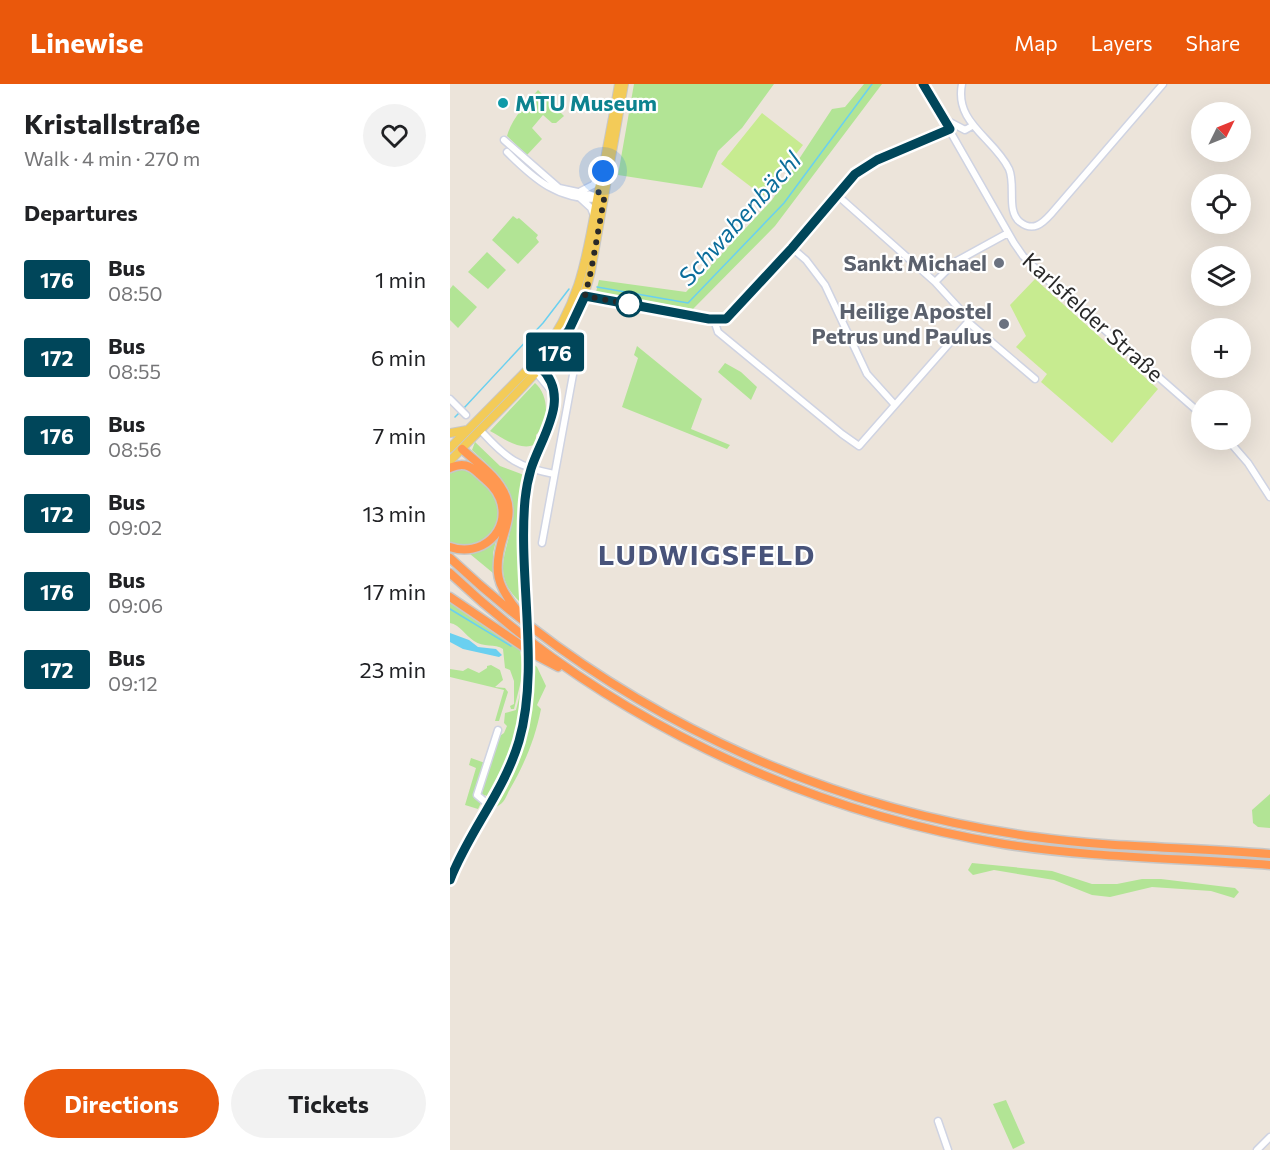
<!DOCTYPE html>
<html lang="en">
<head>
<meta charset="utf-8">
<style>
	:root { --surface:#fff; --page:#f2f2f2; --text:#202124; --muted:#757577; --accent:#ea580c }
	body { margin:0; font-family:Commissioner,sans-serif; background:var(--page); color:var(--text); height:100vh; display:flex; flex-direction:column; font-size:22px; white-space:nowrap }
	* { box-sizing:border-box; margin:0 }
	p { font-size:20px; color:var(--muted) }
	.icon { flex:none; width:33px; height:33px; fill:none; stroke:currentColor; stroke-width:2; stroke-linecap:round; stroke-linejoin:round }
	.map { position:relative; flex:1; overflow:hidden }
	.panel { display:flex; flex-direction:column; background:var(--surface); width:450px }
	.panel>* { flex:none }
	.badge { padding:0 12px; border-radius:4px; font-size:21px; line-height:39px }
	.needle { width:39px; rotate:47deg }
	.fabs { position:absolute; left:741px; top:18px; display:grid; gap:12px }
	.fabs a { display:grid; place-items:center; width:60px; height:60px; border-radius:50%; background:var(--surface); box-shadow:0 6px 24px #0002; font-size:30px }
	.you { position:absolute; width:30px; height:30px; margin:-15px; border:4px solid #fff; border-radius:50%; background:#1a73e8; box-shadow:0 0 0 9px #1a73e833 }
	.map>.badge { position:absolute; translate:-50% -50%; box-shadow:0 0 0 3px #fff }
	h2 { padding:0 24px; font-size:22px; line-height:54px }
	.round { display:grid; place-items:center; flex:none; width:63px; height:63px; border-radius:32px; background:var(--page) }
	.summary { display:flex; align-items:center; justify-content:space-between; height:102px; padding:0 24px }
	h1 { font-size:28px; font-weight:700; line-height:45px }
	.cta { display:flex; gap:12px; margin-top:auto; padding:12px 24px }
	.cta a { flex:1; height:69px; border-radius:36px; background:var(--accent); color:#fff; font-size:24px; font-weight:700; line-height:69px; text-align:center }
	.cta a+a { background:var(--page); color:var(--text) }
	ul { padding:0; list-style:none }
	li { display:flex; align-items:center; gap:18px; height:78px; padding:0 24px }
	li div { flex:1 }
	li b { display:block; font-size:22px }
	li em { font-style:normal }
	li .badge { min-width:66px; font-weight:700; text-align:center }
	header { display:flex; align-items:center; gap:36px; box-sizing:border-box; height:84px; padding:0 30px; background:var(--accent); color:#fff }
	header strong { font-size:28px }
	nav { display:flex; gap:33px; margin-inline-start:auto; font-size:21px }
	main { display:flex; flex:1; min-height:0 }
	.map>svg:first-child { display:block }
</style>
</head>
<body>
<header>
<strong>Linewise</strong>
<nav><a>Map</a><a>Layers</a><a>Share</a></nav>
</header>
<main>
<section class="panel">
<div class="summary"><div><h1>Kristallstraße</h1><p>Walk · 4 min · 270 m</p></div><a class="round"><svg class="icon" aria-label="heart" viewBox="0 0 24 24"><path d="M12 20l-8-8c-3-5 5-10 8-4 3-6 11-1 8 4z"/></svg></a></div>
<h2>Departures</h2>
<ul>
<li><span class="badge" style="background:#00465a;color:#fff">176</span><div><b>Bus</b><p>08:50</p></div><em>1 min</em></li>
<li><span class="badge" style="background:#00465a;color:#fff">172</span><div><b>Bus</b><p>08:55</p></div><em>6 min</em></li>
<li><span class="badge" style="background:#00465a;color:#fff">176</span><div><b>Bus</b><p>08:56</p></div><em>7 min</em></li>
<li><span class="badge" style="background:#00465a;color:#fff">172</span><div><b>Bus</b><p>09:02</p></div><em>13 min</em></li>
<li><span class="badge" style="background:#00465a;color:#fff">176</span><div><b>Bus</b><p>09:06</p></div><em>17 min</em></li>
<li><span class="badge" style="background:#00465a;color:#fff">172</span><div><b>Bus</b><p>09:12</p></div><em>23 min</em></li>
</ul>
<div class="cta"><a>Directions</a><a>Tickets</a></div>
</section>
<div class="map">
<svg width="820" height="1066" viewBox="0 0 820 1066">
	<rect width="100%" height="100%" fill="#ece4da"/>
	<!-- green -->
	<path fill="#b2e495" d="M184 0H324L292 44 268 67 252 104 168 91Z
		M414 0H432L325 142 243 225 146 208 149 196 236 208 322 116 382 25 395 23Z
		M88 6 114 32 106 39H102L93 31 82 44 92 55 77 71 57 52C62 34 76 20 88 6Z
		M63 132 67 135 69 134 88 151 86 154 89 158 68 180 42 156Z
		M37 168 56 186 38 205 18 188Z
		M3 201 27 223 8 244 0 236V205Z
		M187 262 252 315 241 345 280 361 277 365 172 323 188 274 184 271Z
		M275 279 291 288 307 303 301 316 268 288Z
		M85 299C99 311 100 338 86 351V360C71 368 53 354 40 347Z
		M25 358 50 382 74 391 70 416V518C40 490 58 469 62 436 63 427 59 413 56 404 49 389 34 377 22 366Z
		M10 384C21 386 25 391 33 399 44 409 51 422 49 437 46 458 17 469 0 459V388Z
		M47 453 43 469V489L20 470 35 464Z
		M0 517 70 565 73 589 64 625H61L60 622 64 620V597L60 586 55 584 53 565C45 559 33 564 24 557 15 551 10 541 0 539Z
		M82 579 87 583 96 602 87 621 91 625C85 655 75 679 60 705 56 712 55 719 46 723 50 711 60 698 65 686 79 651 81 616 82 579Z
		M41 581 50 586 53 596 45 603 55 604 58 608 49 637H45L54 606 0 593V585L13 587 18 584 29 589 37 584V582Z
		M70 610 72 611C73 645 59 685 41 713L40 714 35 711 33 714 30 711 47 654 54 649 57 642 54 639 55 629 66 626Z
		M21 674 35 679 27 715 31 719 28 725 15 721 26 684 19 681Z
		M820 710V744L808 743 803 739 802 726Z
		M522 779 602 787 642 800H667L692 795H711L785 804 789 808 784 814 761 807 702 803 660 813 642 811 604 796 544 786 523 791 518 786Z
		M556 1016 575 1059 563 1065 543 1020Z"/>
	<!-- pitch -->
	<path fill="#c7eb90" d="M312 29 353 61 313 112 271 80Z
		M585 195 708 305 662 359 591 298 597 290 566 263 576 252 560 221Z"/>
	<!-- water -->
	<path fill="#6ad0f0" d="M0 549 19 556 28 563 46 565 52 571 49 573 13 565 0 558Z"/>
	<g fill="none" stroke-linecap="round" stroke-linejoin="round">
		<!-- stream -->
		<path stroke="#6ad0f0" stroke-width="1.5" d="M147 203 238 219 334 119 422 0
			M14 324 93 239 119 205
			M5 333 11 327
			M0 525 61 562"/>
		<defs>
			<path id="minor" d="M473 0 564 159 573 172 592 191 752 331
				M512 0C504 39 544 54 559 85 566 101 556 127 570 138 583 148 592 140 601 130L713 0
				M494 35 515 46 522 42
				M54 56 109 104 151 113
				M57 68C85 96 108 116 150 115
				M131 107 143 101 150 91
				M387 111 485 198 516 232 518 238 585 295
				M129 113 141 124 144 132
				M342 164 356 176 375 201 417 290 445 321
				M485 198 505 178 558 149
				M127 209 259 235H276L342 164 405 90 427 76 500 45
				M264 236 268 248 392 350 409 362 518 238
				M85 287 103 309
				M0 315 16 331
				M33 349C57 375 68 383 104 390
				M778 356 798 379 820 413
				M92 459 127 269
				M76 509C74 470 71 429 80 390 84 368 105 343 105 321 106 303 99 287 82 281
				M40 722 27 711 48 646
				M0 796C6 781 11 767 19 753 30 734 43 717 54 698 73 661 76 621 77 580
				M488 1037 498 1066
				M807 1066 820 1053"/>
			<path id="major" d="M0 349 17 346
				M0 364 90 273C132 218 137 170 149 105 156 70 163 35 169 0
				M0 377C17 359 35 341 52 324 95 281 127 247 141 187L174 0"/>
			<path id="highway" d="M12 365C28 380 48 392 56 413 61 426 58 437 54 450 42 487 46 502 71 531
				M0 384C12 378 20 381 29 390 37 397 46 404 50 415 62 447 31 474 0 463
				M0 474C162 626 365 723 585 753 663 764 742 763 820 770
				M0 489C151 632 349 726 554 760 642 774 731 774 820 781
				M0 513 87 572 108 583"/>
		</defs>
		<!-- minor casing -->
		<use href="#minor" stroke="#cfd3e2" stroke-width="9"/>
		<!-- major casing -->
		<use href="#major" stroke="#c7c7c7" stroke-width="10"/>
		<!-- highway casing -->
		<use href="#highway" stroke="#c7c7c7" stroke-width="11"/>
		<!-- minor -->
		<use href="#minor" stroke="#fff" stroke-width="6"/>
		<!-- major -->
		<use href="#major" stroke="#f3cb58" stroke-width="8"/>
		<!-- highway -->
		<use href="#highway" stroke="#ff9851" stroke-width="8"/>
		<defs>
			<path id="minor-bridge" d="M76 509 77 580"/>
		</defs>
		<!-- minor-bridge casing -->
		<use href="#minor-bridge" stroke="#cfd3e2" stroke-width="9" stroke-linecap="butt"/>
		<!-- minor-bridge -->
		<use href="#minor-bridge" stroke="#fff" stroke-width="6"/>
	</g>
	<g fill="none" stroke-linecap="round" stroke-linejoin="round">
		<defs>
			<path id="line" d="M0 796C19 747 54 708 69 657 90 584 68 493 75 416 76 406 78 395 81 385 91 353 122 314 91 284L119 246 135 212 259 235H276L342 164 405 90 427 76 500 45 473 0"/>
		</defs>
		<!-- line casing -->
		<use href="#line" stroke="#fff" stroke-width="14"/>
		<!-- line -->
		<use href="#line" stroke="#00465a" stroke-width="9"/>
		<!-- walk -->
		<path stroke="#292929" stroke-width="6" stroke-dasharray="0 10.8" d="M153 87 148 111 154 115 141 187 135 212 184 221 179 220"/>
	</g>
	<!-- markers -->
	<circle fill="#0f9aa8" stroke="#fff" stroke-width="2" cx="53" cy="19" r="6"/>
	<g fill="#6b7280" stroke="#fff" stroke-width="2">
		<circle cx="549" cy="179" r="6"/>
		<circle cx="554" cy="240" r="6"/>
	</g>
	<circle fill="#fff" stroke="#00465a" stroke-width="3" cx="179" cy="220" r="12"/>
	<g text-anchor="middle" stroke-width="4.5" stroke-linejoin="round" paint-order="stroke">
		<!-- culture labels -->
		<g font-size="22" font-weight="bold" fill="#0d838f" stroke="#fff" text-anchor="start">
			<text x="65" y="27">MTU Museum</text>
		</g>
		<!-- worship labels -->
		<g font-size="22" font-weight="bold" fill="#5b616d" stroke="#fff" text-anchor="end">
			<text x="537" y="187">Sankt Michael</text>
			<text x="542" y="235">Heilige Apostel<tspan x="542" dy="25">Petrus und Paulus</tspan></text>
		</g>
		<!-- street labels -->
		<g font-size="22" fill="#292929" stroke="#fff">
			<text transform="translate(643 233) rotate(42)" y="8">Karlsfelder Straße</text>
		</g>
		<!-- water labels -->
		<g font-size="24" font-style="italic" fill="#0b6d9b" stroke="#fff">
			<text transform="translate(290 135) rotate(-48)" y="8">Schwabenbächl</text>
		</g>
		<!-- district labels -->
		<g font-size="28" font-weight="bold" letter-spacing="1.5" fill="#48537a" stroke="#fff">
			<text x="257" y="481">LUDWIGSFELD</text>
		</g>
	</g>
</svg>
<div class="fabs">
<a><svg class="needle" viewBox="-14 -14 28 28"><path d="M0-13l5 13h-10z" fill="#e53935"/><path d="M0 13l5-13h-10z" fill="#757577"/></svg></a>
<a><svg class="icon" aria-label="locate" viewBox="0 0 24 24"><circle cx="12" cy="12" r="6"/><path d="M12 2v4M12 18v4M2 12h4M18 12h4"/></svg></a>
<a><svg class="icon" aria-label="layers" viewBox="0 0 24 24"><path d="M12 4l9 5-9 5-9-5zM3 14l9 5 9-5"/></svg></a>
<a>+</a>
<a>−</a>
</div>
<div class="you" style="left:153px;top:87px"></div>
<b class="badge" style="left:105px;top:268px;background:#00465a;color:#fff">176</b>
</div>
</main>
</body>
</html>
